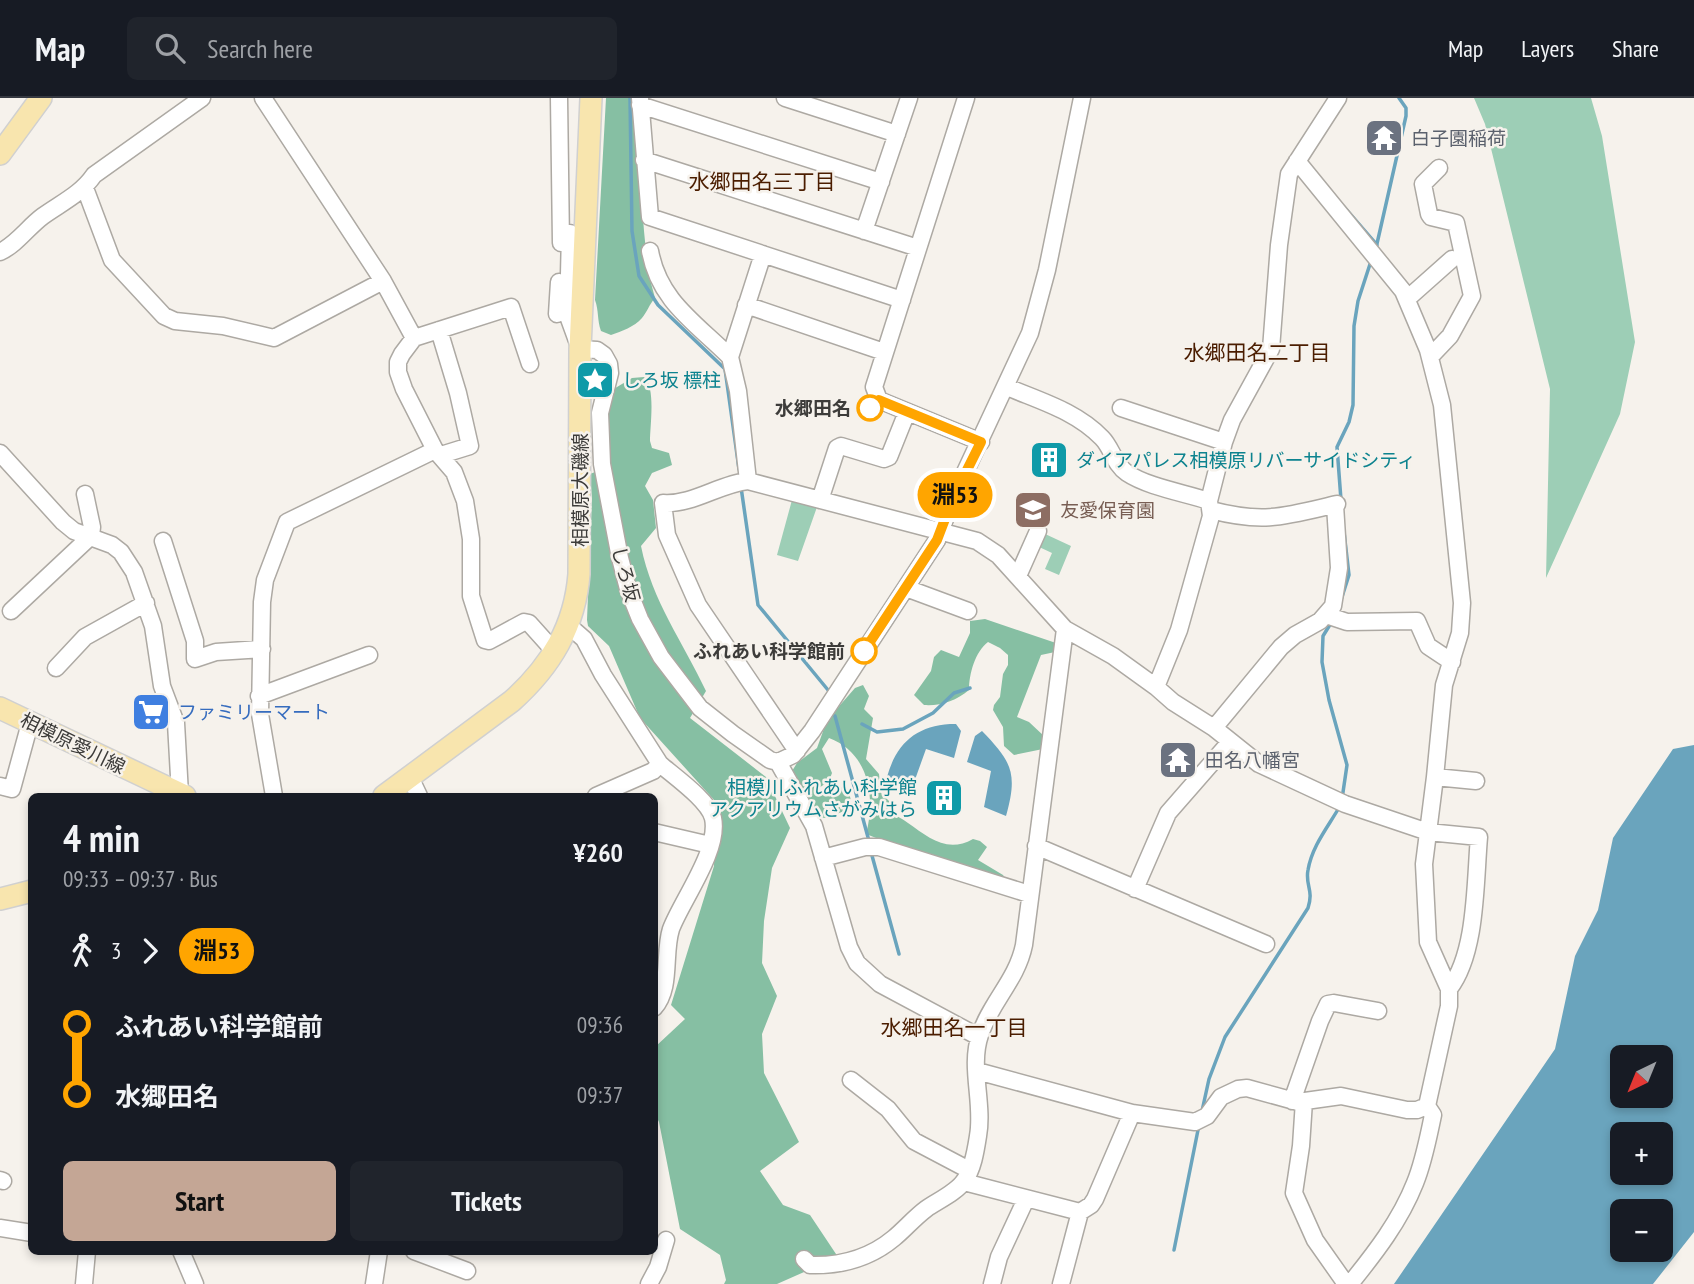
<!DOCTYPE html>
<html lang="en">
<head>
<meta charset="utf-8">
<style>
	:root { --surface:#171b24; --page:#20242c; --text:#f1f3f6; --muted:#9ea1a6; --line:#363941; --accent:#c4a695 }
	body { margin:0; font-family:"PT Sans Narrow","Noto Sans JP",sans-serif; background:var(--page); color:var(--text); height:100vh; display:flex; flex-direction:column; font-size:26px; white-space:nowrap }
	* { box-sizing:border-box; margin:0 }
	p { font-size:23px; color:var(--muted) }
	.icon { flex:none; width:38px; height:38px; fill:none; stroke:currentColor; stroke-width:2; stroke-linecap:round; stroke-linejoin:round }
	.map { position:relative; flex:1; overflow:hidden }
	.sheet { position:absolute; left:28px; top:695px; width:630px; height:462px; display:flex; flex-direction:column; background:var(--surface); border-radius:10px; box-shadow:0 4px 10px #0003 }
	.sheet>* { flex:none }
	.badge { padding:0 14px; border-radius:23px; font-size:24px; line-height:46px }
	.needle { width:46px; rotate:223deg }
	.buttons { position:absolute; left:1610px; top:947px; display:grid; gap:14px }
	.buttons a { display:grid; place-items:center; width:63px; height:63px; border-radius:10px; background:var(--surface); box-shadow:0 4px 10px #0003; font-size:35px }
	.map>.badge { position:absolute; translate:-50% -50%; box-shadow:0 0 0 4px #fff }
	.legs { display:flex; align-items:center; gap:10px; height:77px; padding:0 35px; font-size:23px }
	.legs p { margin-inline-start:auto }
	.head { display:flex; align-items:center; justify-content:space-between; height:119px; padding:0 35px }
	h1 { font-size:38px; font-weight:600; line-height:52px }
	.button { display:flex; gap:14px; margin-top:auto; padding:14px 35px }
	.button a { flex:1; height:80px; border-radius:10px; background:var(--accent); color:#111; font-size:28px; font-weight:600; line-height:80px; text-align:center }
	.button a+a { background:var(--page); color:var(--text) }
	ul { padding:0 35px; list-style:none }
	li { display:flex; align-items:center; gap:24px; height:70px; font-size:26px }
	li i { display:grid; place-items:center; width:10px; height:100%; margin:0 9px; background:currentColor }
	li i::after { content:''; width:18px; height:18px; margin:-9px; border:5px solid; border-radius:50%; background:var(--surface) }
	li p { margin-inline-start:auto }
	li:first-child i { background:linear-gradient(#0000 50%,currentColor 0) }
	li:last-child i { background:linear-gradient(currentColor 50%,#0000 0) }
	header { display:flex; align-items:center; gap:42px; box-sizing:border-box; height:98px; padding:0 35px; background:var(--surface); border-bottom:2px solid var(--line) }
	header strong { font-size:33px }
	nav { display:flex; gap:38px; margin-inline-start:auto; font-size:24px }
	.search { width:490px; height:63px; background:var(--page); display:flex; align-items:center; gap:18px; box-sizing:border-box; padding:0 24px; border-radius:10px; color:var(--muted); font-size:26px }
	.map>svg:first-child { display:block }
</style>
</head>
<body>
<header>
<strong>Map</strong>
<div class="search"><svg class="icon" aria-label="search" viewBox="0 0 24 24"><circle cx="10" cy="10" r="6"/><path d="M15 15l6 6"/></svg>Search here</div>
<nav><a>Map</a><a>Layers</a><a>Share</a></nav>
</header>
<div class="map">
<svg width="1694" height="1186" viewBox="0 0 1694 1186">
	<rect width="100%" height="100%" fill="#f6f2ec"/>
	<!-- green -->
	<path fill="#9dceb6" d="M1474 0H1591L1602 38 1635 244 1620 316 1546 480 1550 291 1485 26Z
		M792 402 817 409 798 463 777 457Z
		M1043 435 1071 448 1059 477 1045 471 1052 455 1037 448Z"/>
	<!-- forest -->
	<path fill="#86bfa3" d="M606 0H634L644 133 648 174 655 200C649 207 647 214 642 220 634 229 622 233 611 237L601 233C597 222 599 213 595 202Z
		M644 279C656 289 650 327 650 343L652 350 669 355 672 367 652 375 645 388 653 402 656 430 641 448C652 503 683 544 706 593L690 620 766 679 790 730 772 770 764 823 762 865 777 898 762 936 764 975 799 1044 760 1073 783 1107 810 1117 838 1159 777 1186H724L726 1182 720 1157 680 1131 659 1024 655 1016V949L685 921 671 907 714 768 715 703 640 620 609 548 588 528 587 522 592 400 590 376 595 374 621 495 626 500 612 404 606 325 612 292 632 280Z
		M985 521 1056 545 1055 554 1041 557 1017 619 1029 624 1045 639 1043 651 1014 657 1004 648 1003 629 993 612 994 607 1000 599 1003 576 1008 567V557L1000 550 988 544C975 554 969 576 969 592 956 603 941 608 924 607L914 597 931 573 934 559 941 552 959 559 970 535V523Z
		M863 587 869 598 864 611 873 620 866 661 879 676 881 695 889 703V713C895 718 902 720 908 725 928 739 947 756 973 741L980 743 987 749 978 762 1003 777 1007 783 904 751 866 736C876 699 869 655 829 640L822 651 832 675 829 683 819 690 821 695 825 696 838 687 849 694 851 703 847 712 826 720 815 719 789 678 797 665 817 650 826 625 841 606 855 590Z"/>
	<!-- water -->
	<path fill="#6aa4bd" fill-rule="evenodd" d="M950 626H956L961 633 954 660 926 651 912 690 887 679C896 646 916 628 950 626Z
		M982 633C1012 664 1018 675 1006 718L984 709 991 673 967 664 975 638Z
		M1694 647V1134L1653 1186H1394L1555 951 1575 858 1598 812 1613 740 1673 651ZM1661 959V998H1622V959ZM1622 1036H1661V1074H1622ZM1622 1113H1661V1152H1622Z"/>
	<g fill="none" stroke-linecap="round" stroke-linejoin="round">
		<!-- stream -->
		<path stroke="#6aa4bd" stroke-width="3.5" d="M630 0 632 133 639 178 658 207 725 271 739 371
			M1344 109 1377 147
			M1376 150 1406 18V10L1399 0
			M741 389 758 507 828 592
			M1341 402 1337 349 1349 324 1353 307 1354 228 1358 203 1372 160
			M1341 502 1349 477 1344 434
			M1331 525 1323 538 1322 564 1329 602 1347 667 1342 701
			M835 618 869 743
			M862 626 877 634 903 631 933 615 954 595 970 590
			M871 754 899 856
			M1202 1013 1209 981 1225 939 1308 810C1314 792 1305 787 1308 772 1312 748 1328 729 1340 708
			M1174 1152 1199 1027"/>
		<defs>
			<path id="minor" d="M263 0 383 183 414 240
				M559 0 561 145
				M640 0 650 119 902 202
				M785 0 897 36
				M966 0 874 289 879 302 981 344
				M640 7 881 84
				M644 62 918 150
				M85 90 112 162 164 218 175 223 223 228 274 240 383 183
				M864 133 909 0
				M561 135H570L568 218 580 251 597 252 604 257 609 266 610 275 600 315 602 366 620 460 628 491 640 521 661 559 700 610 733 636 770 662 778 664
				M650 153C659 203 696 225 730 259
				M0 154C17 146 28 129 43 118 61 105 81 96 94 77L202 0
				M763 156 730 259 738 293 748 383 977 443 998 457 1065 531 1024 847C1017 882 990 905 980 937 969 969 984 1005 978 1038 976 1051 973 1072 964 1083 956 1095 937 1103 926 1111 914 1120 905 1131 894 1140 870 1160 841 1168 810 1167L804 1161
				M1407 201 1452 161
				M746 207 884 254
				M557 216 559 184
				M439 232 458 295 470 348 441 357
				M1430 259 1450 238 1472 198 1456 125 1431 119 1429 116 1423 86 1439 70
				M1007 289C1040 303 1076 313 1102 340 1112 350 1114 366 1127 375 1148 389 1185 395 1209 403
				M1121 310 1224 344
				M435 352 454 374 465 403 471 441V498L485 542 489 543 524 524 529 525 555 554
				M0 355 63 424 74 433 112 447 121 454 134 474 153 528 162 588 176 625 180 696
				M748 383C719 386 693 407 663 405L667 437 698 507 797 653
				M820 402 837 350 841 348 884 361 889 359 907 314
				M1335 407 1339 470 1333 508 1320 523 1295 537 1281 549 1214 630 1173 604 1156 589 1179 532 1211 418 1209 403 1224 344 1232 322 1271 251 1279 147 1289 76 1338 0
				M1211 412C1264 426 1286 418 1337 406
				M163 443 195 543V561L216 554 262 551
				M1018 478 1038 433
				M906 490 968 513
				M11 513 91 438 92 429 85 396
				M1326 517 1347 524 1417 523 1428 548 1452 564
				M568 527 584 541 603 577 660 666 653 673 596 698
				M1065 531 1113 558 1156 589
				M56 570 85 539 146 505
				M259 598 369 557
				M1214 630 1259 666 1345 706 1428 734 1479 739C1475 784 1477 855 1449 891
				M778 664 793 657 812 633 937 442 953 400 1030 235 1047 172 1082 0
				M778 664 814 728 849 849 857 865 880 886 979 939
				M410 679 419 698
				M1435 679 1476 683
				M0 688 12 691 30 625
				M274 698 260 616 262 504 265 482 287 424 435 352 404 291 398 274V264L402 256 414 240 511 209 530 266
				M654 734 710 747
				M1036 748 1266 846
				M823 760 865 749H879L1029 796
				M1135 791 1168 715 1230 644
				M654 910C672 890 663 856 671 831 682 802 720 752 713 720 708 702 675 679 660 666
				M977 973 1132 1015 1195 1024 1207 1018 1221 999 1238 991 1247 990 1298 1004 1341 998 1407 1012H1417L1427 1008 1449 908V891L1428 844 1424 766 1435 679 1444 587 1460 535 1462 505 1442 307 1428 252 1403 193 1297 63
				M851 982 888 1011 914 1043 969 1072
				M1292 1003 1320 923 1328 906 1334 905 1378 913
				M1304 1003 1301 1048 1294 1095 1315 1142 1346 1186
				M0 1082 3 1083
				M964 1084 1080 1114 1091 1107 1095 1101 1132 1015
				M0 1130 32 1135
				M181 1153 195 1186
				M414 1153 467 1173
				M84 1186 87 1153
				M374 1186 379 1153
				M649 1186 658 1169 666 1142
				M992 1186 999 1159 1026 1101
				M1061 1186 1080 1114
				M1350 1186C1375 1155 1400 1123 1415 1085 1424 1063 1428 1040 1433 1017L1427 1008"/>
			<path id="major" d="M0 56 41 0
				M0 610 185 698
				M384 698 512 603C551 568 575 528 579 476L580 251 591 0
				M0 801 32 793"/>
		</defs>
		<!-- minor casing -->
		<use href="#minor" stroke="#ada9a3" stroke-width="19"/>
		<!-- major casing -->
		<use href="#major" stroke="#d0d0d0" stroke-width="24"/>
		<!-- minor -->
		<use href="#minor" stroke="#fff" stroke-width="16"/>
		<!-- major -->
		<use href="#major" stroke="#f8e5ae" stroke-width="21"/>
	</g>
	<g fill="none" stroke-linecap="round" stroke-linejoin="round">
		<defs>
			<path id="line-1" d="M864 553 937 442 953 400 981 344 879 302 870 310"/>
		</defs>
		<!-- line-1 casing -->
		<use href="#line-1" stroke="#fff" stroke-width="16"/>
		<!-- line-1 -->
		<use href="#line-1" stroke="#ffa500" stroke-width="10"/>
	</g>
	<!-- icons -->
	<defs>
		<symbol id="temple-square" viewBox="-11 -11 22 22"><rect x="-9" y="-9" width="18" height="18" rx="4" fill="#6b7280" stroke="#f6f2ec"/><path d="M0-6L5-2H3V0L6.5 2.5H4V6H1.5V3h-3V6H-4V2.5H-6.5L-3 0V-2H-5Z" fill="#fff"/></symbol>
		<symbol id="sight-square" viewBox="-11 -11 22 22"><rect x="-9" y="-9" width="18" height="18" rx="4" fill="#0f9aa8" stroke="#f6f2ec"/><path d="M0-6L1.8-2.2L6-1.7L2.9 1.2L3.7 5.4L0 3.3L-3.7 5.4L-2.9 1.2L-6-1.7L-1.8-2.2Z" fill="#fff"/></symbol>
		<symbol id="building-square" viewBox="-11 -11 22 22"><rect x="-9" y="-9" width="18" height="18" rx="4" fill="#0f9aa8" stroke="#f6f2ec"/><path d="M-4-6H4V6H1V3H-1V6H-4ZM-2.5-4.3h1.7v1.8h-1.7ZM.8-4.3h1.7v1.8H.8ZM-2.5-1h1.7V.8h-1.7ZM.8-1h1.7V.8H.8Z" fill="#fff"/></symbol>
		<symbol id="school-square" viewBox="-11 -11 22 22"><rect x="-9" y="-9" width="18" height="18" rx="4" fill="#8d6e63" stroke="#f6f2ec"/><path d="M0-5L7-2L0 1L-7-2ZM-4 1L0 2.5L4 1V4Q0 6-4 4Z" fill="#fff"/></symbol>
		<symbol id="supermarket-square" viewBox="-11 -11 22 22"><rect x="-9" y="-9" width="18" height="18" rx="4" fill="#3f7fe0" stroke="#f6f2ec"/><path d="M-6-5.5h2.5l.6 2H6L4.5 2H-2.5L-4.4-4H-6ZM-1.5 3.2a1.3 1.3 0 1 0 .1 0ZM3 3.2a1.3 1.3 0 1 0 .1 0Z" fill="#fff"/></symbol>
	</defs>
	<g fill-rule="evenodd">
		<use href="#temple-square" x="1362" y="18" width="44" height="44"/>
		<use href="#sight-square" x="573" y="260" width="44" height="44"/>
		<use href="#building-square" x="1027" y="340" width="44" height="44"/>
		<use href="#school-square" x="1011" y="390" width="44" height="44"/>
		<use href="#supermarket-square" x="129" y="592" width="44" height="44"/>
		<use href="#temple-square" x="1156" y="640" width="44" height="44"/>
		<use href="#building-square" x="922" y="678" width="44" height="44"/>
	</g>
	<!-- markers -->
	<g fill="#fff" stroke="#ffa500" stroke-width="3.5">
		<circle cx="870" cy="310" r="12"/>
		<circle cx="864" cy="553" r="12"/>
	</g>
	<g text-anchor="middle" stroke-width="5" stroke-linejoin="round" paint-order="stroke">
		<!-- worship labels -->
		<g font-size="19" fill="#5b616d" stroke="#f6f2ec" text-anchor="start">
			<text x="1411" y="47">白子園稲荷</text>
			<text x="1205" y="669">田名八幡宮</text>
		</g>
		<!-- culture labels -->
		<g font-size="19" fill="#0d838f" stroke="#f6f2ec" text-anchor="start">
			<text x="622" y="289">しろ坂 標柱</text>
			<text x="1076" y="369">ダイアパレス相模原リバーサイドシティ</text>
			<text x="917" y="696" text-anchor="end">相模川ふれあい科学館<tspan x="917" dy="22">アクアリウムさがみはら</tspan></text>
		</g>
		<!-- stop labels -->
		<g font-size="19" font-weight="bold" fill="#3d3c3a" stroke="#f6f2ec" text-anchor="end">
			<text x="851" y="317">水郷田名</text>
			<text x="845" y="560">ふれあい科学館前</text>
		</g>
		<!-- street labels -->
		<g font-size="19" fill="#3d3c3a" stroke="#f6f2ec">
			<text transform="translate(580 392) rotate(-90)" y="7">相模原大磯線</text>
			<text transform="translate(626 476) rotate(75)" y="7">しろ坂</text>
			<text transform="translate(73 645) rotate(26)" y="7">相模原愛川線</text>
		</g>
		<!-- education labels -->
		<g font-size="19" fill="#785e54" stroke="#f6f2ec" text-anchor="start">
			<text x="1060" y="419">友愛保育園</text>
		</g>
		<!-- shop labels -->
		<g font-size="19" fill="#366cbe" stroke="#f6f2ec" text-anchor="start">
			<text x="178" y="621">ファミリーマート</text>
		</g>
		<!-- neighbourhood labels -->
		<g font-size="21" fill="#4b1d00" stroke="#f6f2ec">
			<text x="762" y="91">水郷田名三丁目</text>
			<text x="1257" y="262">水郷田名二丁目</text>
			<text x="954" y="937">水郷田名一丁目</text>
		</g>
	</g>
</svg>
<div class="buttons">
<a><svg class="needle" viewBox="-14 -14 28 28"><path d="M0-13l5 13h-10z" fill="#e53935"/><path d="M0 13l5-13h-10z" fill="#9ea1a6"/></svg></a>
<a>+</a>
<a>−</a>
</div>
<b class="badge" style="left:955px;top:397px;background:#ffa500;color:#111">淵53</b>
<section class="sheet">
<div class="head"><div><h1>4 min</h1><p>09:33 – 09:37 · Bus</p></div><b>¥260</b></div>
<div class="legs"><svg class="icon" aria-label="walk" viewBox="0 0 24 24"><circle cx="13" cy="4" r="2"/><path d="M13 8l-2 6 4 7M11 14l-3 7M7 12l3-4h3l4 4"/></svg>3<svg class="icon" aria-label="forward" viewBox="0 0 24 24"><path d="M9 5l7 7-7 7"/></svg><b class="badge" style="background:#ffa500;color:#111">淵53</b></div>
<ul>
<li><i style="color:#ffa500"></i><b>ふれあい科学館前</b><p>09:36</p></li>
<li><i style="color:#ffa500"></i><b>水郷田名</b><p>09:37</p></li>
</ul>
<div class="button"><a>Start</a><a>Tickets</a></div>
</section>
</div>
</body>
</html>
